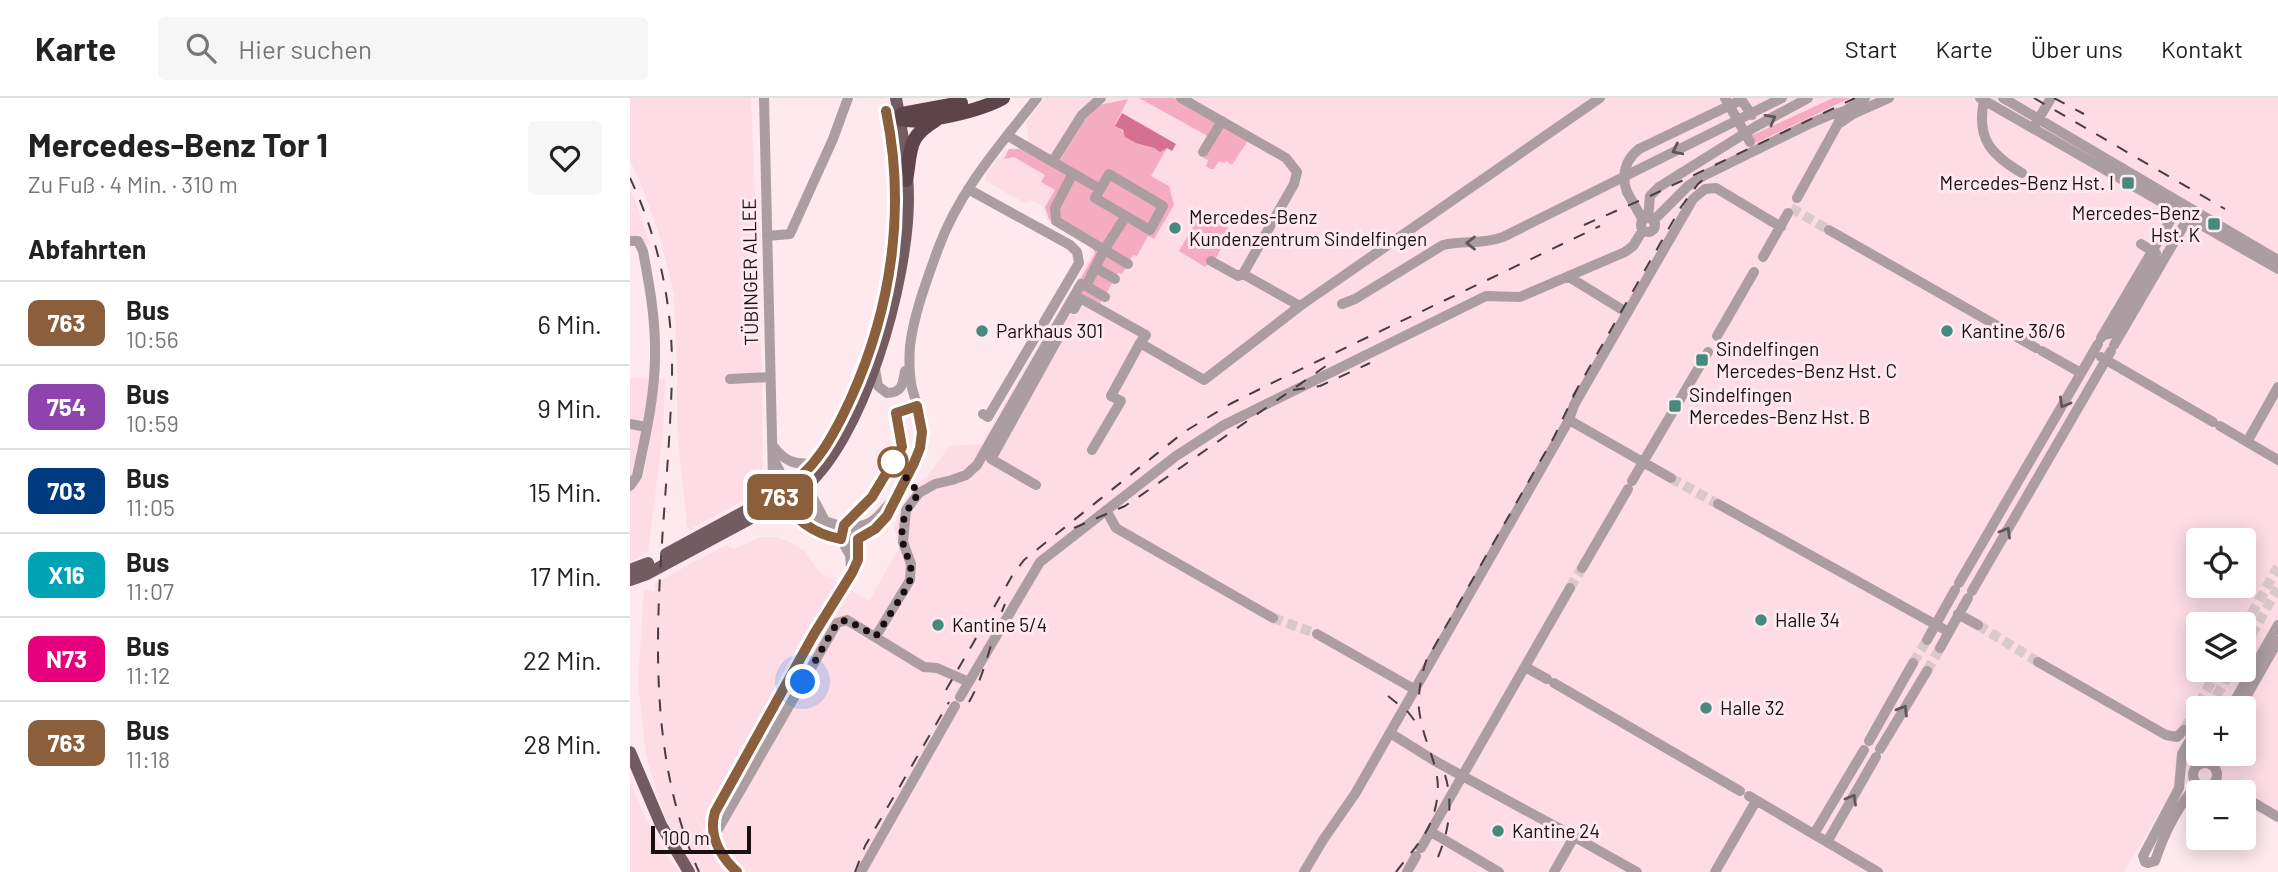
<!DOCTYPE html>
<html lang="de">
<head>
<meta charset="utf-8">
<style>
	:root { --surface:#fff; --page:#f6f6f6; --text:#222; --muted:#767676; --line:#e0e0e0 }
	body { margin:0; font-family:Barlow,sans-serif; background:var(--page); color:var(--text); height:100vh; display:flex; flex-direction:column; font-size:26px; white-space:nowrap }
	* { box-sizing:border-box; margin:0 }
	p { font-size:23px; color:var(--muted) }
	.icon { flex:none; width:38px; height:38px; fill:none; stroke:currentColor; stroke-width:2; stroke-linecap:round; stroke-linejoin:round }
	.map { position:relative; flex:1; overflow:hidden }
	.panel { display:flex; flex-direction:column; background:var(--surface); width:630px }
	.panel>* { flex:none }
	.badge { padding:0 14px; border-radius:10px; font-size:24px; line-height:46px }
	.buttons { position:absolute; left:1556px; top:430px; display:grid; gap:14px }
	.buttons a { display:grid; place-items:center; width:70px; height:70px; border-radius:7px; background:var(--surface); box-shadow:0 4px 18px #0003; font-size:35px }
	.scale { position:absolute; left:21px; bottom:18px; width:100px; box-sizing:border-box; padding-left:7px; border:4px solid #1a1013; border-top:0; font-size:19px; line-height:24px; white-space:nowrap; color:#1a1013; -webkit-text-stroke:5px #fde9ee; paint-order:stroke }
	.you { position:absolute; width:35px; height:35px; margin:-18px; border:5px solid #fff; border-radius:50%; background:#1a73e8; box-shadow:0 0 0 10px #1a73e833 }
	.map>.badge { position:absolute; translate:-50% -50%; box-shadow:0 0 0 4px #fff }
	h2 { padding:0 28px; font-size:26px; line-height:63px }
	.round { display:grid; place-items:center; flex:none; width:74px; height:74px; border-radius:7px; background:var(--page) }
	.overview { display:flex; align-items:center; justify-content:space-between; height:119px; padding:0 28px }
	h1 { font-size:33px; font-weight:700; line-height:52px }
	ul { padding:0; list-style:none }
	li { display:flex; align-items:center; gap:21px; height:84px; padding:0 28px; border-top:2px solid var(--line) }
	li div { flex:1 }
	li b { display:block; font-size:26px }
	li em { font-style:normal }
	li .badge { min-width:77px; font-weight:700; text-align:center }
	header { display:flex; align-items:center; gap:42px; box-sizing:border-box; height:98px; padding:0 35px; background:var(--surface); border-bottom:2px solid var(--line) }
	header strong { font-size:33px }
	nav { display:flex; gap:38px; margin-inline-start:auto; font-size:24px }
	.search { width:490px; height:63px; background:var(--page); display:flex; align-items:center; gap:18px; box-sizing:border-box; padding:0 24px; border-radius:7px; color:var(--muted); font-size:26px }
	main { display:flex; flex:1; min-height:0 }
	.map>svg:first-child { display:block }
</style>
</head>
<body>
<header>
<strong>Karte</strong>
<div class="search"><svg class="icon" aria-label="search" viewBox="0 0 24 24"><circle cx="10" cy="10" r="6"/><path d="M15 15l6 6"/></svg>Hier suchen</div>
<nav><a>Start</a><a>Karte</a><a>Über uns</a><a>Kontakt</a></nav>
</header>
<main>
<section class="panel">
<div class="overview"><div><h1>Mercedes-Benz Tor 1</h1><p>Zu Fuß · 4 Min. · 310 m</p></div><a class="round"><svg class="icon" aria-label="heart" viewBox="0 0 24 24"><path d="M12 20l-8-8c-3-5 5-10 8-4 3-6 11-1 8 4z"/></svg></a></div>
<h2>Abfahrten</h2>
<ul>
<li><span class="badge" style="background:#8b5e3c;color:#fff">763</span><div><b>Bus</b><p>10:56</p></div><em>6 Min.</em></li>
<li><span class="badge" style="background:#8e44ad;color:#fff">754</span><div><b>Bus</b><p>10:59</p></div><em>9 Min.</em></li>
<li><span class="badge" style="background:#003b80;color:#fff">703</span><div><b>Bus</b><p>11:05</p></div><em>15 Min.</em></li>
<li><span class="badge" style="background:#00a3b4;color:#fff">X16</span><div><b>Bus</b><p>11:07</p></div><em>17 Min.</em></li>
<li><span class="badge" style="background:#e6007e;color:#fff">N73</span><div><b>Bus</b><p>11:12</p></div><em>22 Min.</em></li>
<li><span class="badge" style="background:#8b5e3c;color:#fff">763</span><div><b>Bus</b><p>11:18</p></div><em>28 Min.</em></li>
</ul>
</section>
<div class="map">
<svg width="1648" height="774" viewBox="0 0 1648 774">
	<rect width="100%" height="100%" fill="#fde9ee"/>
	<!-- built -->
	<path fill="#fddce5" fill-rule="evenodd" d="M0 0H121L132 282 133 389 127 395 59 432 57 428 47 330V271L44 196 30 139 13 91 0 62Z
		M415 0H1648V726L1614 706V695H1568V698L1555 711 1533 747 1524 742 1552 693 1556 677 1553 674 1494 774H101L81 746 59 704 80 747 99 774H66L46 742 32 711 16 658 8 585 14 492 25 493V485L96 447 104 451 131 439H145L163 445 175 454 188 473 239 503 269 450 264 428 290 383 296 380 320 348 351 346 462 156 457 144 417 122 413 109 403 103 395 105 355 83 356 77 374 53 388 49 399 48 396 24ZM1568 443H1614V488H1568ZM1568 527H1614V572H1568ZM1568 611H1614V656H1568Z
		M0 92 5 102 20 147H0Z
		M0 280 35 281 33 335 18 454 0 464Z
		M0 684 24 738 49 774H0Z"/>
	<!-- green -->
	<path fill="#f5acc1" d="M509 0H544L619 41 602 67 596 63 594 65 589 63 584 71H580L576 68 578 62 573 60 583 41Z
		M1203 0H1220L1126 45 1121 38Z
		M498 1 485 27C493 31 495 39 502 42 511 47 522 48 530 53L537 50 521 78 539 88 544 107 524 141 518 138 507 158 503 157 492 176 488 175 470 206 445 191 465 155 461 146 419 121 415 109 425 92 411 84 415 77 384 59 374 61 379 51H395L426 69 454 23 469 7Z
		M578 117 597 127 599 136 586 160 575 169 549 153 568 120Z"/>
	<!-- water -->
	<path fill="#d47091" d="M492 15 546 46 542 53 537 50 530 54 524 50 506 45 495 39 493 32 485 28Z"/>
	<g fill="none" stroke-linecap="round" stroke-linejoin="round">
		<!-- minor-tunnel -->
		<path stroke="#dbc8cd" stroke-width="10" stroke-dasharray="10 5" stroke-linecap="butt" d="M1161 110 1199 132
			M1041 380 1088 406
			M940 490 952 470
			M643 520 687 536
			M1348 527 1408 564
			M1614 529 1648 469
			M1614 550 1648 490
			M1283 565 1297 542
			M1297 573 1310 550
			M1579 611 1601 572
			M1554 632 1588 572"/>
		<!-- minor -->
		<path stroke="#ab9da1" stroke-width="10" d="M134 0 143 381C149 404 164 421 185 433 210 446 239 444 256 419 261 412 264 403 268 396 278 377 290 358 292 337 293 321 286 305 282 290 279 276 279 262 280 248 284 215 297 182 308 151 329 93 370 47 407 0
			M551 0 656 60 667 74 664 86 613 176
			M1350 0 1648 171
			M1373 0 1648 162
			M1354 3C1346 40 1361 57 1392 75
			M1210 25 1223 16 1259 0
			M1405 27 1421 0
			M378 38 470 91
			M1009 51 1107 4 1112 3 1122 17
			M573 54 592 23
			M423 63 452 17 471 0
			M443 75 425 110 426 123 498 166
			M479 76 533 108 520 132 465 100Z
			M338 91 440 147 447 154 449 165 358 319 353 316
			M997 94 1013 122
			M1167 100 1215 13 1235 0
			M1018 120 1020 98 1029 89 1125 29 1178 0
			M1011 127a7 7 0 1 1 14 0a7 7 0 1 1-14 0Z
			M1023 123 1058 88 1073 78 1179 26 1200 17 1215 13
			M1199 132 1406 250
			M137 138 160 136 203 41 218 0
			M0 143H8L13 153C19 185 25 217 25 250 26 293 16 336 7 378L0 388
			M1133 159 1158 115
			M581 163 608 178 613 176 670 208
			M466 170 485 181
			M939 179 996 214
			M475 199 456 188 474 152 496 118
			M712 206 725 201 813 147C834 142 850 147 873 139L1152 0
			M444 211 450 200 516 237 510 245
			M1087 238 1124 174
			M1471 240 1550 106
			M1484 247 1561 115
			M1412 253 1451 275
			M1471 259 1583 324
			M245 271 248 288 257 295C272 295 273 286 275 273
			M100 281 139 279
			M939 322 1041 380
			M0 326 16 329
			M1590 328 1648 362
			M1617 344 1648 289
			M143 348C155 364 165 367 185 365
			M462 352 491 303 481 298 510 245 574 282 670 208 970 0
			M143 360C151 375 157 391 168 404 183 421 216 436 239 425 247 421 253 413 259 406
			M1002 383 1078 254
			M180 385 182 398 195 423
			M406 387 361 361 432 233
			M1088 406 1319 534
			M476 412 486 430 643 520
			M124 420 150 418 165 421
			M213 436 211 441 220 457 221 470
			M952 470 998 391
			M1329 485 1468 246
			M1342 493 1481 253
			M1328 516 1348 527
			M687 536 784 591
			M246 538 280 482 281 466 273 444 276 412 289 395 305 386 322 382 336 377 347 367 451 186 456 188
			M1297 542 1325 492
			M1310 550 1338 500
			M1408 564 1536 637 1547 639 1554 632
			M895 569 917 581
			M924 585 1110 693
			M330 599 410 464 546 358 594 327 856 198 890 199 995 154 1003 148 1013 132
			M1600 611 1648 527
			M1609 611 1648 543
			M760 635 805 663 932 732
			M1563 637 1552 656 1549 690 1513 758 1515 764 1518 765 1525 763C1534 736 1548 707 1568 686
			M1239 643 1283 565
			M1250 651 1297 573
			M1563 677a12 12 0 1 1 24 0a12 12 0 1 1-24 0Z
			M1585 684 1606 695
			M1119 698 1248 774
			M1614 699 1648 719
			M801 734 869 774
			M1184 736 1234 652
			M941 737 1007 774
			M83 740 207 525 217 522 294 569 307 570 339 584
			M1197 744 1246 659
			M791 750 940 490
			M107 774C90 758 78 737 85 714L184 536 221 475 227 462 229 449 225 428
			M231 774 325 608
			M674 774 693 742 725 696 939 322 944 307 1063 101 1075 91 1086 90 1151 129
			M777 774 786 758
			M924 774 944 739
			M1085 774 1126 703"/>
		<!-- major -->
		<path stroke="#735b61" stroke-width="12" d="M36 456 158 390C204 359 233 281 247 230 253 209 254 186 261 166 263 159 268 153 271 147
			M0 472 18 465
			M0 482 17 476 168 395C234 346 278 181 278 101 278 68 272 33 266 0
			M0 654 31 727 59 774"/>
		<!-- highway -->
		<path stroke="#5e434b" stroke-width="14" d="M272 16 331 5
			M270 21C293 27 352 12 373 0
			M276 82C282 51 276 40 306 22"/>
		<!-- rail -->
		<path stroke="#493d40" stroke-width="2" stroke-dasharray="12 12" stroke-linecap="butt" d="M1404 0 1595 111
			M1424 0 1454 16
			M0 80C29 141 43 209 42 276 38 446 0 618 69 774
			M954 127 1020 98 1225 0
			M663 292 690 288 740 265
			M943 298 1051 109 1068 86 1080 75
			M444 430 495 408 507 400 696 268
			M316 592 382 478 394 462 554 334 600 306 640 286 970 128
			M758 598 778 614 791 631
			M339 604C357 573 361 538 375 506
			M808 759C820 730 824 701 813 671
			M225 774 235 748 319 604
			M766 774C778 758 792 744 800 726 821 675 794 656 789 611 788 594 791 579 796 563L924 339 947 291"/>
		<!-- minor-bridge -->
		<path stroke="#ab9da1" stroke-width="10" d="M1095 0 1120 44
			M997 94C991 77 995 62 1009 51
			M1473 237 1483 235 1525 160 1526 155 1511 146"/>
	</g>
	<!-- one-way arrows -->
	<defs><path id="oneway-chevron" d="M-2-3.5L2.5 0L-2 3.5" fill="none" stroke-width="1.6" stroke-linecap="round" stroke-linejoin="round" transform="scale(1.75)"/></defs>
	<g stroke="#62565a">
		<use href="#oneway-chevron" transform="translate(1141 21) rotate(-29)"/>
		<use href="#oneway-chevron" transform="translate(1047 52) rotate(154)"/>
		<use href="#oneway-chevron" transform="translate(841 145) rotate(180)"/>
		<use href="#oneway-chevron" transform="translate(1434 305) rotate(120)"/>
		<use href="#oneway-chevron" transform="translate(1376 434) rotate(-60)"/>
		<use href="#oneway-chevron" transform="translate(1273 612) rotate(-59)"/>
		<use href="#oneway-chevron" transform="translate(1222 701) rotate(-60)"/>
	</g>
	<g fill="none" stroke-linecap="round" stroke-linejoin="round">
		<defs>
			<path id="line" d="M107 774C90 758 78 737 85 714L184 536 222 475 228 462V441L245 431 257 418 284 365 290 350 292 334 287 308 266 315 272 349 242 399 214 427 211 441C182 436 163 420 148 395 185 374 204 337 221 300 262 209 276 110 256 13"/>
		</defs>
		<!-- line casing -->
		<use href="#line" stroke="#fff" stroke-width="16"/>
		<!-- line -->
		<use href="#line" stroke="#8b5e3c" stroke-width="10"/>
		<!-- walk -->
		<path stroke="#1a1013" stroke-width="7" stroke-dasharray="0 12.6" d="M173 584 207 525 217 522 246 538C254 525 275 495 280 482 284 469 276 458 273 445 269 424 277 411 289 395L263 364"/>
	</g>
	<!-- markers -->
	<g fill="#468a7e" stroke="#fde9ee" stroke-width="2.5">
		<rect x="1491" y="78" width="14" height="14" rx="3.5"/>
		<rect x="1577" y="119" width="14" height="14" rx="3.5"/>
		<circle cx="545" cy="130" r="7"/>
		<circle cx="352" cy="233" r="7"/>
		<circle cx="1317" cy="233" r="7"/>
		<rect x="1065" y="255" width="14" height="14" rx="3.5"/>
		<rect x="1038" y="301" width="14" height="14" rx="3.5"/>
		<circle cx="1131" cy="522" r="7"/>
		<circle cx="308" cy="527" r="7"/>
		<circle cx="1076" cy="610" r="7"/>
		<circle cx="868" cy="733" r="7"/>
	</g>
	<circle fill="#fff" stroke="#8b5e3c" stroke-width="3.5" cx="263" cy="364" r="14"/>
	<g text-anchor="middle" stroke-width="6" stroke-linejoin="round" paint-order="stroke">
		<!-- poi labels -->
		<g font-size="19" fill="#1a1013" stroke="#fde9ee" text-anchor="start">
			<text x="1484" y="92" text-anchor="end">Mercedes-Benz Hst. I</text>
			<text x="1570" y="122" text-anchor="end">Mercedes-Benz<tspan x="1570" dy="22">Hst. K</tspan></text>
			<text x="559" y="126">Mercedes-Benz<tspan x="559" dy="22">Kundenzentrum Sindelfingen</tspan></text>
			<text x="366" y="240">Parkhaus 301</text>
			<text x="1331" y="240">Kantine 36/6</text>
			<text x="1086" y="258">Sindelfingen<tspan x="1086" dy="22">Mercedes-Benz Hst. C</tspan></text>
			<text x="1059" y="304">Sindelfingen<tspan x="1059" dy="22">Mercedes-Benz Hst. B</tspan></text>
			<text x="1145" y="529">Halle 34</text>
			<text x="322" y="534">Kantine 5/4</text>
			<text x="1090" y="617">Halle 32</text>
			<text x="882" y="740">Kantine 24</text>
		</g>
		<!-- street labels -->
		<g font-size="19" fill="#1a1013" stroke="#fde9ee">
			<text transform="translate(120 174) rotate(-91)" y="7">TÜBINGER ALLEE</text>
		</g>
	</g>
</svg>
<div class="buttons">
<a><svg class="icon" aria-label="locate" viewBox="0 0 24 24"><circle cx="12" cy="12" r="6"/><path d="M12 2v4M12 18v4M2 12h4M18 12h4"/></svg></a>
<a><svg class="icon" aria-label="layers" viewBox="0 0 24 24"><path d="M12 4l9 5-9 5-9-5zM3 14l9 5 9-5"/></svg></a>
<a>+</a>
<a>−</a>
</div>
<div class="scale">100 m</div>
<div class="you" style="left:173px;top:584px"></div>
<b class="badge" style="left:150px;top:399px;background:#8b5e3c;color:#fff">763</b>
</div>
</main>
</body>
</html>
